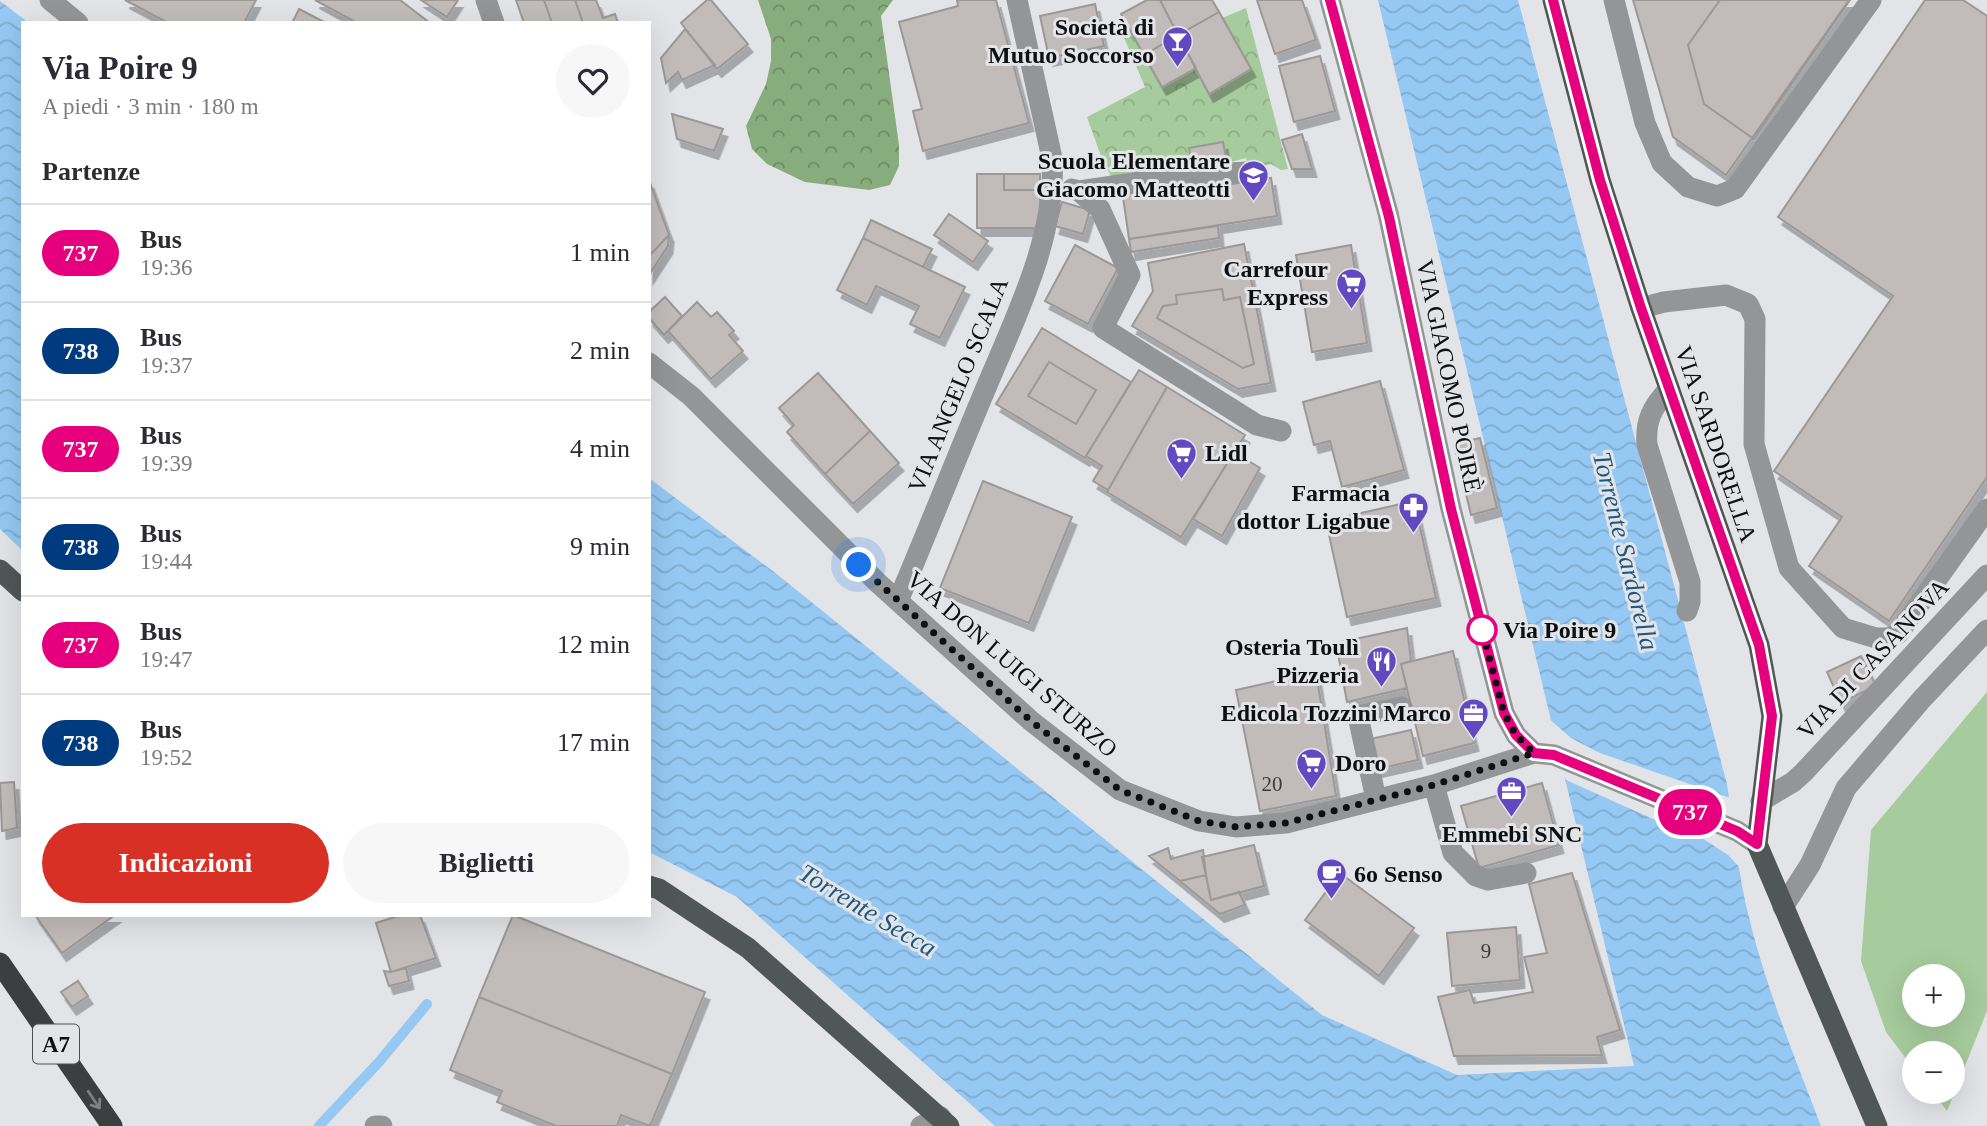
<!DOCTYPE html>
<html lang="it">
<head>
<meta charset="utf-8">
<style>
	:root { --surface:#fff; --page:#f7f7f7; --text:#2b2b33; --muted:#7c7c81; --line:#e1e1e2; --accent:#d93025 }
	body { margin:0; font-family:Georgia,serif; background:var(--page); color:var(--text); height:100vh; display:flex; flex-direction:column; font-size:26px; white-space:nowrap }
	* { box-sizing:border-box; margin:0 }
	p { font-size:23px; color:var(--muted) }
	.icon { flex:none; width:38px; height:38px; fill:none; stroke:currentColor; stroke-width:2; stroke-linecap:round; stroke-linejoin:round }
	.map { position:relative; flex:1; overflow:hidden }
	.panel { position:absolute; left:21px; top:21px; width:630px; height:896px; display:flex; flex-direction:column; background:var(--surface); border-radius:0px; box-shadow:0 7px 28px #0002 }
	.panel>* { flex:none }
	.badge { padding:0 14px; border-radius:23px; font-size:24px; line-height:46px }
	.controls { position:absolute; left:1902px; top:964px; display:grid; gap:14px }
	.controls a { display:grid; place-items:center; width:63px; height:63px; border-radius:50%; background:var(--surface); box-shadow:0 7px 28px #0002; font-size:35px }
	.you { position:absolute; width:35px; height:35px; margin:-18px; border:5px solid #fff; border-radius:50%; background:#1a73e8; box-shadow:0 0 0 10px #1a73e833 }
	.map>.badge { position:absolute; translate:-50% -50%; box-shadow:0 0 0 4px #fff }
	h2 { padding:0 21px; font-size:26px; line-height:63px }
	.round { display:grid; place-items:center; flex:none; width:74px; height:74px; border-radius:37px; background:var(--page) }
	.summary { display:flex; align-items:center; justify-content:space-between; height:119px; padding:0 21px }
	h1 { font-size:33px; font-weight:700; line-height:52px }
	.button { display:flex; gap:14px; margin-top:auto; padding:14px 21px }
	.button a { flex:1; height:80px; border-radius:42px; background:var(--accent); color:#fff; font-size:28px; font-weight:700; line-height:80px; text-align:center }
	.button a+a { background:var(--page); color:var(--text) }
	ul { padding:0; list-style:none }
	li { display:flex; align-items:center; gap:21px; height:98px; padding:0 21px; border-top:2px solid var(--line) }
	li div { flex:1 }
	li b { display:block; font-size:26px }
	li em { font-style:normal }
	li .badge { min-width:77px; font-weight:700; text-align:center }
	.map>svg:first-child { display:block }
</style>
</head>
<body>
<div class="map">
<svg width="1987" height="1126" viewBox="0 0 1987 1126">
	<defs>
		<pattern id="forest-crowns" width="20" height="18" patternUnits="userSpaceOnUse" patternTransform="scale(1.75)"><rect width="20" height="18" fill="#88ad7d"/><path d="M2 6a3 3 0 1 1 6 0M12 15a3 3 0 1 1 6 0" fill="none" stroke="#6e8b65"/></pattern>
		<pattern id="park-crowns" width="20" height="18" patternUnits="userSpaceOnUse" patternTransform="scale(1.75)"><rect width="20" height="18" fill="#a6cb9c"/><path d="M2 6a3 3 0 1 1 6 0M12 15a3 3 0 1 1 6 0" fill="none" stroke="#8ead85"/></pattern>
		<pattern id="water-waves" width="16" height="10" patternUnits="userSpaceOnUse" patternTransform="scale(1.75)"><rect width="16" height="10" fill="#95c8f2"/><path d="M0 5q4-4 8 0t8 0" fill="none" stroke="#7fabce"/></pattern>
		<filter id="shadow"><feDropShadow dx="4.5" dy="8" stdDeviation="0" flood-color="#0004"/></filter>
	</defs>
	<rect width="100%" height="100%" fill="#e2e4e8"/>
	<!-- green -->
	<path fill="#a6cb9c" fill-rule="evenodd" d="M1987 692V1011L1947 1111 1932 1092H1953V1054H1914V1069L1886 1032 1861 961 1871 830ZM1914 976H1953V1015H1914Z"/>
	<!-- forest -->
	<path fill="url(#forest-crowns)" d="M758 0H893L881 16 899 145V166L890 185 869 190 805 182 767 164 752 149 746 126 766 84 771 61V39Z"/>
	<!-- park -->
	<path fill="url(#park-crowns)" d="M1246 8 1288 169 1281 170 1271 164 1249 169 1246 158 1227 163 1112 178 1102 159 1087 117 1145 87 1123 35 1131 32 1196 68 1209 93 1251 70 1222 18Z"/>
	<!-- water -->
	<path fill="url(#water-waves)" d="M1378 0H1518L1727 784C1732 818 1736 852 1742 886 1758 968 1791 1048 1821 1126H995L737 897 649 852V478L778 575 1322 1015 1457 1075 1634 1066Z
		M0 1 29 23H23V551L0 529Z"/>
	<!-- pier -->
	<path fill="#e2e4e8" d="M1546 716 1571 738 1600 753 1730 798 1737 831 1740 868 1728 855 1699 836 1653 819 1566 780 1557 762Z"/>
	<g fill="none" stroke-linecap="round" stroke-linejoin="round">
		<!-- stream -->
		<path stroke="#95c8f2" stroke-width="10" d="M319 1126 379 1062 427 1004"/>
	</g>
	<!-- building -->
	<path fill="#c1bcba" stroke="#9c9896" stroke-width="2" filter="url(#shadow)" d="M125 0H256L244 23H168Z
		M315 0H400L430 23H357Z
		M421 0H458L447 17Z
		M516 0H596L603 18 615 14 618 23H524Z
		M544 0H575L583 23H552Z
		M707 0H711L748 44 717 69 681 23Z
		M957 0H996L1029 123 923 151 913 111 922 109 899 22 958 6Z
		M1147 0H1160L1178 35 1144 55 1121 14Z
		M1160 0H1212L1219 12 1178 35Z
		M1257 0H1302L1316 40 1275 54Z
		M1633 0H1849L1726 175 1673 137Z
		M1720 0H1850L1754 139 1704 104 1688 45Z
		M1925 0H1963L1987 16V477L1889 621 1809 566 1842 517 1774 471 1893 296 1778 217Z
		M1095 4 1104 46 1049 58 1040 16Z
		M299 9 326 23H292Z
		M1219 12 1251 69 1209 94 1178 35Z
		M685 29 715 65 682 80 678 72 666 83 661 58Z
		M1178 35 1196 68 1162 87 1144 55Z
		M1320 56 1335 111 1294 122 1279 66Z
		M672 114 723 129 714 151 677 139Z
		M1302 134 1312 169H1292L1282 140Z
		M1223 142 1227 163 1193 169 1189 148Z
		M977 174H1004V190H1040V228H977Z
		M1004 174H1040V190H1004Z
		M1271 178 1277 216 1129 239 1122 190 1176 182 1178 192Z
		M649 180 669 235 649 256Z
		M1062 202 1090 210 1083 234 1055 226Z
		M949 214 988 241 973 262 934 235Z
		M871 220 932 249 923 267 863 238Z
		M1218 226 1219 238 1131 252 1129 239Z
		M669 235 668 246 649 275V256Z
		M863 238 965 287 940 338 910 324 919 306 876 286 867 305 837 290Z
		M1244 244 1271 383 1238 389 1132 326 1153 291 1148 263Z
		M1075 245 1118 268 1088 324 1045 301Z
		M1351 245 1367 343 1312 352 1296 255Z
		M1222 289 1224 300 1240 297 1254 364 1243 368 1157 318 1163 306 1177 304 1176 295Z
		M665 297 682 316 664 335 649 318V312Z
		M697 302 711 317 717 312 734 331 729 335 743 351 711 379 668 331Z
		M1042 328 1131 382 1085 458 996 404Z
		M1049 362 1096 390 1076 424 1028 396Z
		M1139 370 1167 387 1108 490 1093 481 1102 466 1086 456Z
		M818 373 870 431 825 474 787 432 794 425 779 408Z
		M1380 381 1404 470 1342 487 1330 441 1314 445 1303 402Z
		M1167 387 1245 435 1181 537 1107 492Z
		M870 431 899 463 853 504 825 474Z
		M1480 438 1497 508 1471 515 1454 444Z
		M1234 452 1260 468 1222 536 1193 519Z
		M983 481 1072 517 1029 623 940 588Z
		M1414 501 1436 598 1347 617 1326 521Z
		M1407 628 1411 661 1401 664 1407 688 1347 702 1336 643Z
		M1453 651 1474 743 1423 756 1401 664Z
		M1861 656 1876 686 1841 703 1827 672Z
		M1316 672 1336 796 1260 811 1236 690Z
		M1411 730 1418 760 1373 770 1366 740Z
		M14 782 17 828 2 831 0 783Z
		M1542 783 1559 845 1479 868 1461 806Z
		M1254 845 1264 886 1211 900 1202 857Z
		M1168 848 1171 859 1203 850 1206 875 1180 881 1149 856Z
		M1340 873 1414 928 1379 976 1305 920Z
		M1572 873 1620 1030 1597 1037 1602 1055 1454 1056 1438 997 1470 990 1474 1003 1533 992 1524 957 1547 953 1529 884Z
		M1206 875 1211 900 1239 892 1245 905 1220 914 1180 881Z
		M35 915H115L62 953Z
		M401 915H420L436 958 391 972 376 923Z
		M513 915 705 992 672 1074 479 997Z
		M1516 927 1520 980 1452 986 1447 933Z
		M406 968 409 981 389 986 384 971 391 972Z
		M78 981 88 996 72 1007 61 992Z
		M479 997 672 1074 650 1126 621 1115 617 1126H556L497 1102 502 1091 450 1070Z"/>
	<g fill="none" stroke-linecap="round" stroke-linejoin="round">
		<!-- minor -->
		<path stroke="#939596" stroke-width="21" d="M50 0 78 23
			M486 0 494 23
			M1330 0 1388 213 1451 509 1504 713 1516 735 1534 753
			M1614 0 1645 123 1662 163 1688 187 1717 196 1735 189 1871 0
			M1072 189 1079 191 1188 175 1248 172
			M1079 191 1100 209 1130 275 1103 328 1257 425 1281 431
			M1641 308 1664 302 1726 295 1748 304 1755 319 1754 444 1789 568 1843 628 1876 638H1888L1898 634 1987 509
			M649 363 691 396 878 583 1031 721 1120 790 1199 821 1236 827 1286 823 1434 785 1534 753 1554 755 1737 831 1757 844
			M1669 389C1652 407 1645 421 1647 445L1690 582V602L1687 611
			M898 601C927 533 954 464 983 395 1013 322 1057 238 1052 158L1017 0
			M1434 785 1453 853 1476 876 1488 880 1526 873
			M1376 799 1358 716 1402 707
			M1761 801 1793 782 1803 773 1987 575
			M1783 907 1810 865 1846 788 1922 699 1987 630
			M375 1126H382
			M921 1126 941 1117"/>
		<!-- major -->
		<path stroke="#515656" stroke-width="21" d="M1553 0 1600 180 1641 308 1759 645 1772 716 1757 844 1877 1126
			M0 570 23 591
			M649 886 659 889 748 948 949 1126"/>
		<!-- highway -->
		<path stroke="#3b3f40" stroke-width="21" d="M0 963 112 1126"/>
	</g>
	<!-- one-way arrows -->
	<defs><path id="oneway-shaft" d="M-6 0H5M1.5-3L5.5 0L1.5 3" fill="none" stroke-width="1.6" stroke-linecap="round" stroke-linejoin="round" transform="scale(1.75)"/></defs>
	<use stroke="#7e8183" href="#oneway-shaft" transform="translate(94 1100) rotate(56)"/>
	<g fill="none" stroke-linecap="round" stroke-linejoin="round">
		<defs>
			<path id="line" d="M1330 0 1389 217 1451 509 1504 713 1516 735 1534 753 1554 755 1737 831 1757 844 1772 716 1759 645 1641 308 1600 180 1553 0"/>
		</defs>
		<!-- line casing -->
		<use href="#line" stroke="#fff" stroke-width="16"/>
		<!-- line -->
		<use href="#line" stroke="#e6007e" stroke-width="10"/>
		<!-- walk -->
		<path stroke="#0e0f10" stroke-width="7" stroke-dasharray="0 12.6" d="M859 565 1031 721 1120 790 1199 821 1236 827 1286 823 1434 785 1534 753 1516 735 1504 713 1482 630"/>
	</g>
	<!-- icons -->
	<defs>
		<symbol id="bar-pin" viewBox="-11 -11 22 30"><path d="M0 17L-7.5 6A9.5 9.5 0 1 1 7.5 6Z" fill="#6249c2" stroke="#e2e4e8"/><path d="M-6-5H6L.8 .8V4.5H3.5V6h-7V4.5H-.8V.8Z" fill="#fff"/></symbol>
		<symbol id="school-pin" viewBox="-11 -11 22 30"><path d="M0 17L-7.5 6A9.5 9.5 0 1 1 7.5 6Z" fill="#6249c2" stroke="#e2e4e8"/><path d="M0-5L7-2L0 1L-7-2ZM-4 1L0 2.5L4 1V4Q0 6-4 4Z" fill="#fff"/></symbol>
		<symbol id="supermarket-pin" viewBox="-11 -11 22 30"><path d="M0 17L-7.5 6A9.5 9.5 0 1 1 7.5 6Z" fill="#6249c2" stroke="#e2e4e8"/><path d="M-6-5.5h2.5l.6 2H6L4.5 2H-2.5L-4.4-4H-6ZM-1.5 3.2a1.3 1.3 0 1 0 .1 0ZM3 3.2a1.3 1.3 0 1 0 .1 0Z" fill="#fff"/></symbol>
		<symbol id="pharmacy-pin" viewBox="-11 -11 22 30"><path d="M0 17L-7.5 6A9.5 9.5 0 1 1 7.5 6Z" fill="#6249c2" stroke="#e2e4e8"/><path d="M-2-6h4v4h4v4h-4v4h-4v-4h-4v-4h4Z" fill="#fff"/></symbol>
		<symbol id="restaurant-pin" viewBox="-11 -11 22 30"><path d="M0 17L-7.5 6A9.5 9.5 0 1 1 7.5 6Z" fill="#6249c2" stroke="#e2e4e8"/><path d="M-5-6h1v4h1v-4h1v4h1v-4h1v5L-1.5 .5V6h-2V.5L-5-1ZM5-6V6H3V1.5H1.5Q1.5-4 5-6Z" fill="#fff"/></symbol>
		<symbol id="office-pin" viewBox="-11 -11 22 30"><path d="M0 17L-7.5 6A9.5 9.5 0 1 1 7.5 6Z" fill="#6249c2" stroke="#e2e4e8"/><path d="M-6-3h4V-5.5h4V-3h4V5H-6ZM-1-4.5V-3h2v-1.5ZM-6 0V1H6V0Z" fill="#fff"/></symbol>
		<symbol id="cafe-pin" viewBox="-11 -11 22 30"><path d="M0 17L-7.5 6A9.5 9.5 0 1 1 7.5 6Z" fill="#6249c2" stroke="#e2e4e8"/><path d="M-5.5-4.5H6V0H3Q3 3.5 0 3.5H-2.5Q-5.5 3.5-5.5 0ZM3-3.2v2h1.7v-2ZM-6 4.5H4V6H-6Z" fill="#fff"/></symbol>
	</defs>
	<g fill-rule="evenodd">
		<use href="#bar-pin" x="1160" y="24" width="35" height="47"/>
		<use href="#school-pin" x="1236" y="158" width="35" height="47"/>
		<use href="#supermarket-pin" x="1334" y="266" width="35" height="47"/>
		<use href="#supermarket-pin" x="1164" y="436" width="35" height="47"/>
		<use href="#pharmacy-pin" x="1396" y="490" width="35" height="47"/>
		<use href="#restaurant-pin" x="1364" y="644" width="35" height="47"/>
		<use href="#office-pin" x="1456" y="696" width="35" height="47"/>
		<use href="#supermarket-pin" x="1294" y="746" width="35" height="47"/>
		<use href="#office-pin" x="1494" y="774" width="35" height="47"/>
		<use href="#cafe-pin" x="1314" y="856" width="35" height="47"/>
	</g>
	<!-- markers -->
	<circle fill="#fff" stroke="#e6007e" stroke-width="3.5" cx="1482" cy="630" r="14"/>
	<g text-anchor="middle" stroke-width="6" stroke-linejoin="round" paint-order="stroke">
		<!-- number labels -->
		<g font-size="21" fill="#3b3a3a">
			<text x="1272" y="791">20</text>
			<text x="1486" y="958">9</text>
		</g>
		<!-- shield labels -->
		<rect fill="#e2e4e8" stroke="#4e4f51" stroke-width="2" x="33" y="1024.5" width="46" height="39" rx="5"/>
		<g font-size="23" font-weight="bold" fill="#0e0f10">
			<text x="56" y="1052">A7</text>
		</g>
		<!-- poi labels -->
		<g font-size="24" font-weight="bold" fill="#0e0f10" stroke="#e2e4e8" text-anchor="end">
			<text x="1154" y="35">Società di<tspan x="1154" dy="28">Mutuo Soccorso</tspan></text>
			<text x="1230" y="169">Scuola Elementare<tspan x="1230" dy="28">Giacomo Matteotti</tspan></text>
			<text x="1328" y="277">Carrefour<tspan x="1328" dy="28">Express</tspan></text>
			<text x="1205" y="461" text-anchor="start">Lidl</text>
			<text x="1390" y="501">Farmacia<tspan x="1390" dy="28">dottor Ligabue</tspan></text>
			<text x="1359" y="655">Osteria Toulì<tspan x="1359" dy="28">Pizzeria</tspan></text>
			<text x="1451" y="721">Edicola Tozzini Marco</text>
			<text x="1335" y="771" text-anchor="start">Doro</text>
			<text x="1512" y="842" text-anchor="middle">Emmebi SNC</text>
			<text x="1354" y="882" text-anchor="start">6o Senso</text>
		</g>
		<!-- street labels -->
		<g font-size="24" fill="#0e0f10" stroke="#e2e4e8">
			<text transform="translate(1449 376) rotate(78)" y="8">VIA GIACOMO POIRÈ</text>
			<text transform="translate(958 385) rotate(-68)" y="8">VIA ANGELO SCALA</text>
			<text transform="translate(1716 444) rotate(71)" y="8">VIA SARDORELLA</text>
			<text transform="translate(1873 659) rotate(-47)" y="8">VIA DI CASANOVA</text>
			<text transform="translate(1012 664) rotate(41)" y="8">VIA DON LUIGI STURZO</text>
		</g>
		<!-- stop labels -->
		<g font-size="24" font-weight="bold" fill="#0e0f10" stroke="#e2e4e8" text-anchor="start">
			<text x="1503" y="638">Via Poire 9</text>
		</g>
		<!-- water labels -->
		<g font-size="26" font-style="italic" fill="#1f577f" stroke="#e2e4e8">
			<text transform="translate(1626 551) rotate(76)" y="9">Torrente Sardorella</text>
			<text transform="translate(868 910) rotate(31)" y="9">Torrente Secca</text>
		</g>
	</g>
</svg>
<div class="controls">
<a>+</a>
<a>−</a>
</div>
<div class="you" style="left:859px;top:565px"></div>
<b class="badge" style="left:1690px;top:812px;background:#e6007e;color:#fff">737</b>
<section class="panel">
<div class="summary"><div><h1>Via Poire 9</h1><p>A piedi · 3 min · 180 m</p></div><a class="round"><svg class="icon" aria-label="heart" viewBox="0 0 24 24"><path d="M12 20l-8-8c-3-5 5-10 8-4 3-6 11-1 8 4z"/></svg></a></div>
<h2>Partenze</h2>
<ul>
<li><span class="badge" style="background:#e6007e;color:#fff">737</span><div><b>Bus</b><p>19:36</p></div><em>1 min</em></li>
<li><span class="badge" style="background:#003b80;color:#fff">738</span><div><b>Bus</b><p>19:37</p></div><em>2 min</em></li>
<li><span class="badge" style="background:#e6007e;color:#fff">737</span><div><b>Bus</b><p>19:39</p></div><em>4 min</em></li>
<li><span class="badge" style="background:#003b80;color:#fff">738</span><div><b>Bus</b><p>19:44</p></div><em>9 min</em></li>
<li><span class="badge" style="background:#e6007e;color:#fff">737</span><div><b>Bus</b><p>19:47</p></div><em>12 min</em></li>
<li><span class="badge" style="background:#003b80;color:#fff">738</span><div><b>Bus</b><p>19:52</p></div><em>17 min</em></li>
</ul>
<div class="button"><a>Indicazioni</a><a>Biglietti</a></div>
</section>
</div>
</body>
</html>
